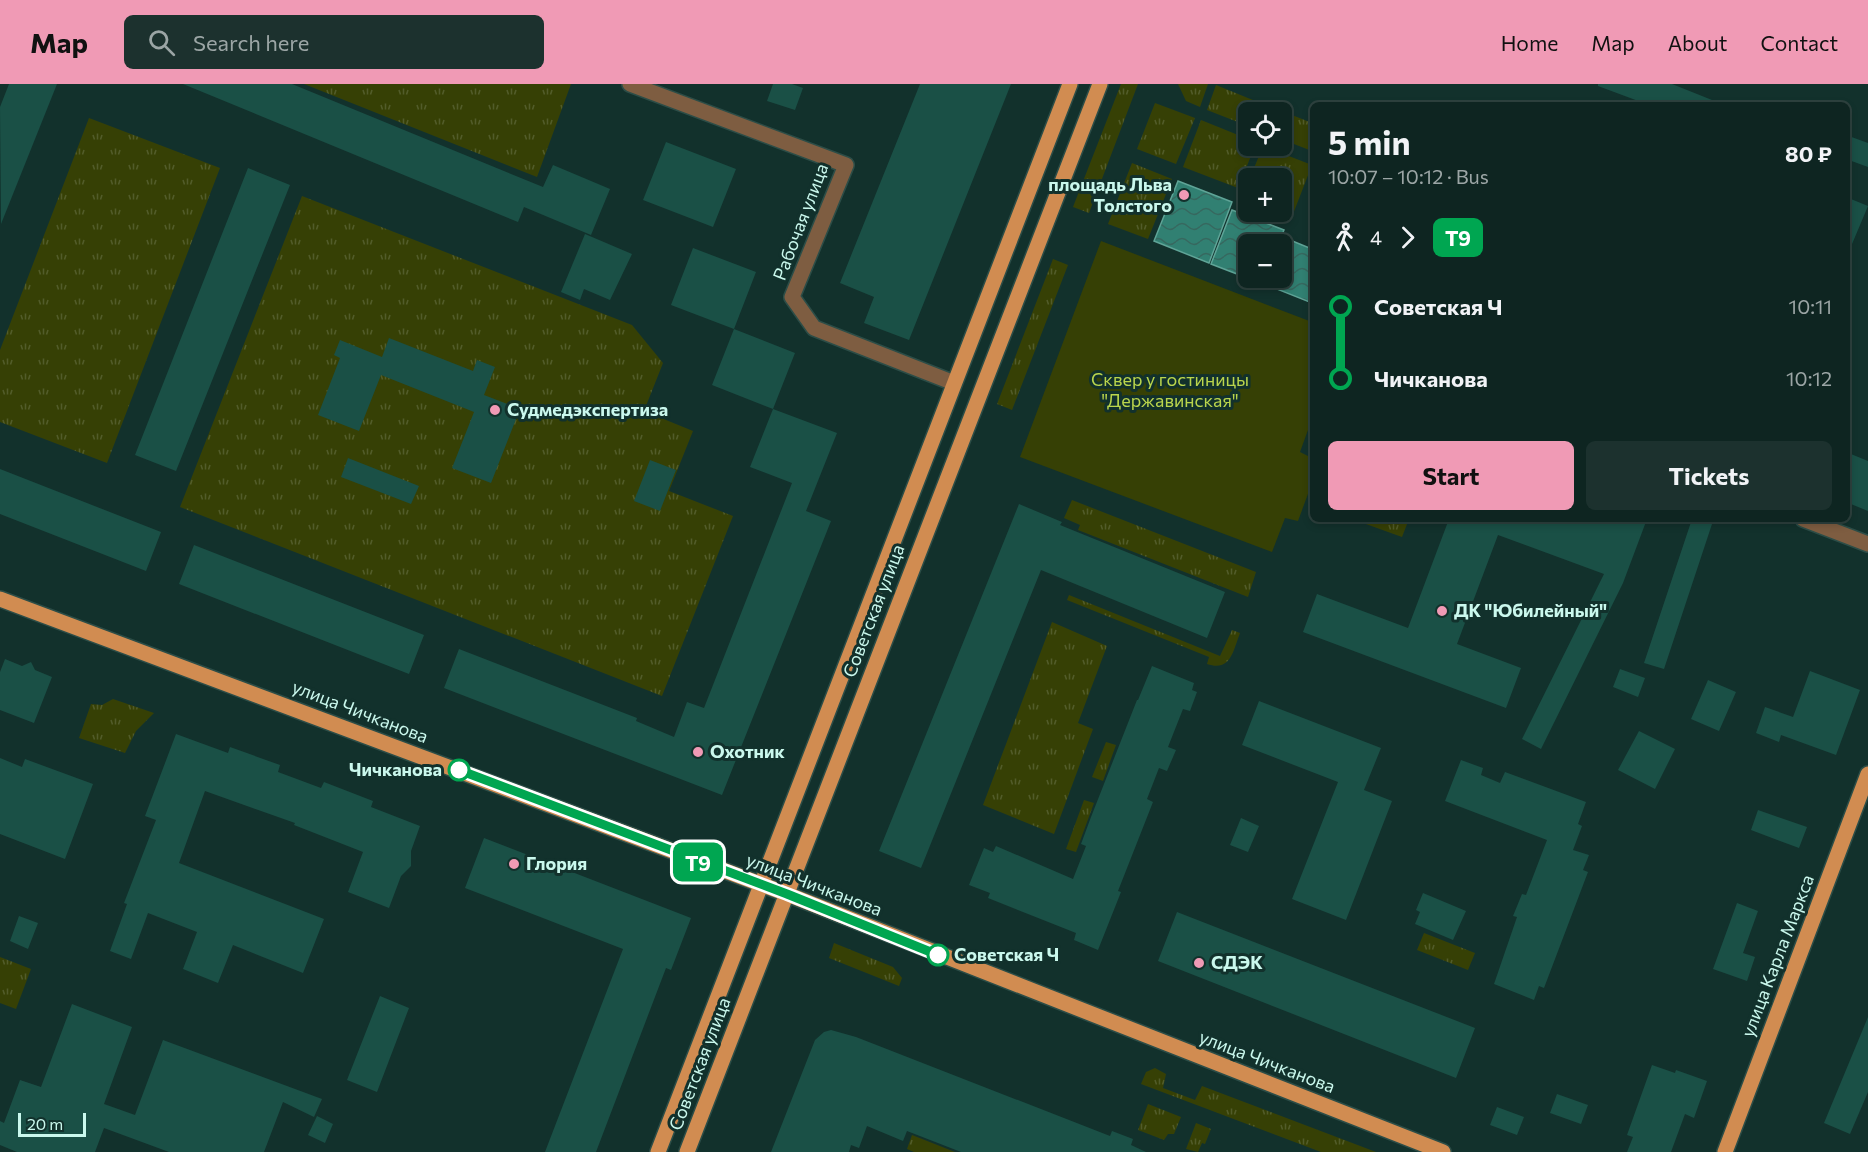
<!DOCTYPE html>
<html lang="en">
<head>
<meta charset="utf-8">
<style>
	:root { --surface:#0e2521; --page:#1c312e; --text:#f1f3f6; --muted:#9ba5a5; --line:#2e423f; --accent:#f09ab5 }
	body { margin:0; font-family:Commissioner,sans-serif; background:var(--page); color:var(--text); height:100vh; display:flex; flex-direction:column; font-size:22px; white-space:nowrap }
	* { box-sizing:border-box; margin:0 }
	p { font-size:20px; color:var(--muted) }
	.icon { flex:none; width:33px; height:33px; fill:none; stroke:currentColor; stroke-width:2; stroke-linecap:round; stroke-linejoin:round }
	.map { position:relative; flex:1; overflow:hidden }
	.details { position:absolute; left:1310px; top:18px; width:540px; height:420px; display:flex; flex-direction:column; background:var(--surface); border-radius:9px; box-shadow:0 3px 9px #0003,0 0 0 2px var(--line) }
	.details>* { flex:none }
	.badge { padding:0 12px; border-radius:9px; font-size:21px; line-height:39px }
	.tools { position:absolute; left:1238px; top:18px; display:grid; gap:12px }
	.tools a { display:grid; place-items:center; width:54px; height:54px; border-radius:9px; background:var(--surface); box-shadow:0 3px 9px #0003,0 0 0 2px var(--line); font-size:30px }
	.scale { position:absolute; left:18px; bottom:15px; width:68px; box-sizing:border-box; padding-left:6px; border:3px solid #caf8ed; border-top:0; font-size:16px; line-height:21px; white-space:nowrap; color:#caf8ed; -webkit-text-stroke:4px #12312c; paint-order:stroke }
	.map>.badge { position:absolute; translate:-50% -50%; box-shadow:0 0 0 3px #fff }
	.legs { display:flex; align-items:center; gap:9px; height:66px; padding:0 18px; font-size:20px }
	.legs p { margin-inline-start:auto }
	.overview { display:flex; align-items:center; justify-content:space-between; height:102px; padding:0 18px }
	h1 { font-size:33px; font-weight:700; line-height:45px }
	.action { display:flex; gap:12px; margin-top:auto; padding:12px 18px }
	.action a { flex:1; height:69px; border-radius:9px; background:var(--accent); color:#111; font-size:24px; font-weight:700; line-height:69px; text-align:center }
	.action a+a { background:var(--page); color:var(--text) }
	ul { padding:0 18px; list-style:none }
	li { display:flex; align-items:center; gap:21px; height:72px; font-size:22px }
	li i { display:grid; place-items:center; width:9px; height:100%; margin:0 8px; background:currentColor }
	li i::after { content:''; width:15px; height:15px; margin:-8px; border:4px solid; border-radius:50%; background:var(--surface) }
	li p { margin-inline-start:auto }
	li:first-child i { background:linear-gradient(#0000 50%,currentColor 0) }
	li:last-child i { background:linear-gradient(currentColor 50%,#0000 0) }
	header { display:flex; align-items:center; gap:36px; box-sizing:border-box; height:84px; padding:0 30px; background:var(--accent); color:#111 }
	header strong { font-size:28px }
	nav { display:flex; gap:33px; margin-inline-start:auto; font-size:21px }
	.search { width:420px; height:54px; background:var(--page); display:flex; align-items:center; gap:15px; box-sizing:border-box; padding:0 21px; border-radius:9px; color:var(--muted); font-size:22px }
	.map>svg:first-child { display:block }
</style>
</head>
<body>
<header>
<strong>Map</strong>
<div class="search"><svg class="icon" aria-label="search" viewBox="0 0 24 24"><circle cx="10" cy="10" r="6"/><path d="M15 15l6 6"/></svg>Search here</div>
<nav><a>Home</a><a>Map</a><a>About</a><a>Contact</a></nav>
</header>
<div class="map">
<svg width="1868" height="1068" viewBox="0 0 1868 1068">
	<defs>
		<pattern id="grass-tufts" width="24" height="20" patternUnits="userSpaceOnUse" patternTransform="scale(1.5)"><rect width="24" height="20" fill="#364005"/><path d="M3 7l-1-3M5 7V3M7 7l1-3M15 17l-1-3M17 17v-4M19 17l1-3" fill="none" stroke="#525c2a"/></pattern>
		<pattern id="water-waves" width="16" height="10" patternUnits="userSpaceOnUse" patternTransform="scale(1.5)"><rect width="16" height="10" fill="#318072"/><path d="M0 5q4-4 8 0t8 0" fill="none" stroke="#36685f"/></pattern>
	</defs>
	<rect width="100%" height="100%" fill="#12312c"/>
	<!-- grass -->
	<path fill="url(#grass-tufts)" d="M304 0H571L537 93Z
		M1121 0H1138L1089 129 1073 123Z
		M1178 0H1208L1200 23 1186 17Z
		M1216 1 1270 23 1268 28H1248V42L1207 26Z
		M1155 19 1195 34 1176 80 1137 65Z
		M1277 25 1312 39V67L1281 55V28H1276Z
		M89 34 220 84 107 379 0 338V266Z
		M1201 36 1248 55V62H1255L1238 104 1183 83Z
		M1263 62 1312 81 1293 130 1281 126V94H1250Z
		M1132 79 1172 95 1148 155 1108 140Z
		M302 112 632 241 663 279 644 327 693 347 669 407 733 432 662 612 180 423Z
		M1053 175 1068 181 1012 326 997 320Z
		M1072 416 1256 488 1248 513 1078 446 1080 441 1064 434Z
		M1352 435H1409L1402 453Z
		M1069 511 1220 572 1232 546 1240 549C1233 567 1231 588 1207 580L1209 573 1067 516Z
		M1052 538 1107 562 1078 639 1093 645 1054 750 983 721Z
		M113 615 154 629 136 647 125 669 79 654 91 620 102 621Z
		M1106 658 1116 661 1103 697 1092 693Z
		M1084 716 1094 719 1076 768 1066 765Z
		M1424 849 1475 869 1468 886 1417 866Z
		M834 859 893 883 902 894 899 902 829 874Z
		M0 873 31 885 16 925 0 919Z
		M1155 984 1166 990 1163 1004 1195 1016 1202 1002 1376 1068H1321L1141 1000 1146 988Z
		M1148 1020 1181 1033 1174 1050H1168L1164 1056 1138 1046Z
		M1196 1039 1211 1045 1205 1060 1202 1059 1198 1068 1186 1065Z
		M912 1051 955 1068H914L907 1065Z"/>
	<!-- green -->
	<path fill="#364005" d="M1101 157 1312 238V335L1300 368 1312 374V399L1298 437 1285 434 1272 468 1020 373Z"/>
	<!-- water -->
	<path fill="url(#water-waves)" stroke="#5fa497" stroke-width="1.5" d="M1178 97 1232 118 1209 179 1154 157Z
		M1232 126 1284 146 1278 160H1248V194H1266L1263 200 1211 180Z
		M1285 154 1312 165V219L1267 201 1270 194H1281V165Z"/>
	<!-- building -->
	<path fill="#1a5046" d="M9 0H57L1 140 0 23Z
		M183 0H292L543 103 553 81 610 105 591 151 524 123 518 138Z
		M773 0H792L803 4 795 26 767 17Z
		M920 0H1011L909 256 864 239 874 213 840 199Z
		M1598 0H1672L1722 20 1649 21 1598 2Z
		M1846 51 1868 59V83L1846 75Z
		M666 58 736 85 713 143 643 116Z
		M248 84 290 101 176 387 135 371Z
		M1846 113 1868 122 1847 172H1846Z
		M585 150 632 170 610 216 584 205 580 216 561 208Z
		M693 164 756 188 734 245 671 221Z
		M734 245 795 269 773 325 712 301Z
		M389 254 473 287 477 276 495 283 484 311 520 325 491 399 452 384 474 328 381 291 359 347 318 331 340 274 334 271 340 256 382 273Z
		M773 325 837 349 806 427 831 437 722 711 444 604 459 565 637 634 636 637 674 653 687 618 704 624 792 399 750 383Z
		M1846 368 1868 377V427L1846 418Z
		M348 374 419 402 411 420 341 393Z
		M650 376 676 386 660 427 634 417Z
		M0 385 161 448 146 487 0 430Z
		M1019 420 1062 438 1060 441 1225 508 1207 554 1041 486 921 784 879 767Z
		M1449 435H1647L1623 499 1541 665 1522 655 1604 490 1498 451 1457 560 1521 584 1506 624 1303 548 1317 510 1408 544Z
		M1692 435 1712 440 1664 585 1644 579Z
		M194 461 424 551 409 590 179 500Z
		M5 575 22 582 31 578 35 586 52 593 34 639 0 626V588Z
		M1152 582 1194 599 1192 606 1197 608 1190 627 1183 625 1168 663 1176 666 1167 687 1159 684 1147 715 1153 718 1118 807 1121 808 1098 866 1074 856 1076 849 988 814 990 809 969 801 984 764 993 768 996 762 1073 795 1086 762 1081 760 1091 733 1137 616H1138Z
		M1620 585 1645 594 1638 613 1613 603Z
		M1810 587 1860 606 1836 671 1781 651 1779 658 1756 649 1765 623 1793 633Z
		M1708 596 1736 608 1719 647 1691 635Z
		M1259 617 1381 664 1364 706 1392 717 1346 836 1292 815 1338 698 1242 661Z
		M1639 647 1675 665 1655 705 1618 686Z
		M176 650 228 669 230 663 280 681 278 688 321 704 324 698 373 717 371 723 420 742 411 767V782L401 792 389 824 348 808 363 768 294 741 295 739 205 707 179 779 324 835 303 889 233 861 218 899 183 885 197 848 148 829 131 875 110 867 127 820 124 819 156 736 145 732Z
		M0 674 22 683 25 675 93 700 65 775 0 750Z
		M1461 676 1483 684 1481 691 1500 699 1505 688 1586 718 1578 740 1582 742 1573 766 1589 771 1583 786 1588 788 1544 904 1539 902 1534 916 1494 900 1517 833 1513 832 1522 810 1526 811 1547 756 1445 717Z
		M1758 726 1807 743 1799 764 1751 746Z
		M1241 734 1259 742 1248 768 1230 761Z
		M484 754 691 834 671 886 666 884 596 1068H545L623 865 465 804Z
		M1423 809 1466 827 1453 856 1415 840 1420 828 1416 826Z
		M1737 819 1758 827 1743 869 1755 873 1747 897 1713 885Z
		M1177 828 1475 944 1456 994 1158 877Z
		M19 832 38 839 28 865 10 857Z
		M380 912 409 924 377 1008 347 996Z
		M72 920 132 943 104 1020 135 1031 163 956 322 1015 314 1033 283 1018 264 1068H169L104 1044 95 1068H17L0 1061V1037L4 1039 20 996 41 1003Z
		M1868 933V1008L1850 1050 1824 1039Z
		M831 946 856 953 1110 1052 1112 1047 1133 1055 1131 1061 1146 1068H961L907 1047 903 1057 867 1042 859 1064 851 1061 849 1068H771L815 956 824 948Z
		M1652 981 1675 989 1676 986 1707 997 1694 1034 1685 1030 1671 1068H1627L1633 1053 1627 1051Z
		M1557 1010 1588 1021 1581 1040 1550 1029Z
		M1497 1023 1524 1033 1517 1051 1490 1041Z
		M317 1032 333 1040 325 1059 308 1051Z"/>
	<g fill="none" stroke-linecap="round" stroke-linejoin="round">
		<defs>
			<path id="minor" d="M630 0 846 81 792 213 814 244 954 299
				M1803 435 1868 460"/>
			<path id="major" d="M0 515 787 810 1443 1068
				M658 1068 1070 0
				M687 1068C825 712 961 355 1100 0
				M1725 1068 1868 690"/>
		</defs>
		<!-- minor casing -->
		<use href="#minor" stroke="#2c4d47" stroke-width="18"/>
		<!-- major casing -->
		<use href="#major" stroke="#2c4d47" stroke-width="18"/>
		<!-- minor -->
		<use href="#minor" stroke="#7e5d41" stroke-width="15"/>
		<!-- major -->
		<use href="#major" stroke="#d18c51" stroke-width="15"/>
	</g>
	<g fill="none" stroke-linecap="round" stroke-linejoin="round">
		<defs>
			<path id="line-1" d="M459 686 787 810 938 871"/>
		</defs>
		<!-- line-1 casing -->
		<use href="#line-1" stroke="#fff" stroke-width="14"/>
		<!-- line-1 -->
		<use href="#line-1" stroke="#00a651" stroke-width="9"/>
	</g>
	<!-- markers -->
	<g fill="#f09ab5" stroke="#12312c" stroke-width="2">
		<circle cx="1184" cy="111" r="6"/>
		<circle cx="495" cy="326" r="6"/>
		<circle cx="1442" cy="527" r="6"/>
		<circle cx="698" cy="668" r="6"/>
		<circle cx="514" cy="780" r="6"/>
		<circle cx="1199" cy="879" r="6"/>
	</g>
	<g fill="#fff" stroke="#00a651" stroke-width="3">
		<circle cx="459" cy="686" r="10"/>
		<circle cx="938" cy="871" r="10"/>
	</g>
	<g text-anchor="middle" stroke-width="6" stroke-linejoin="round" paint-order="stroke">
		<!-- poi labels -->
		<g font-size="18" font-weight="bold" fill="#caf8ed" stroke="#12312c" text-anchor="start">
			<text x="1172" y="107" text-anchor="end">площадь Льва<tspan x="1172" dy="21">Толстого</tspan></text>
			<text x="507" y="332">Судмедэкспертиза</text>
			<text x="1454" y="533">ДК "Юбилейный"</text>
			<text x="710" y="674">Охотник</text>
			<text x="526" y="786">Глория</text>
			<text x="1211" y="885">СДЭК</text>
		</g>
		<!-- street labels -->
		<g font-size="18" fill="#caf8ed" stroke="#12312c">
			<text transform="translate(801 138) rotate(-69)" y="6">Рабочая улица</text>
			<text transform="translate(874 527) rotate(-69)" y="6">Советская улица</text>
			<text transform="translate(360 628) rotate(21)" y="6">улица Чичканова</text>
			<text transform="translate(814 801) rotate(21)" y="6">улица Чичканова</text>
			<text transform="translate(1778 872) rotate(-69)" y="6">улица Карла Маркса</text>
			<text transform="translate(1267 978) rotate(21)" y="6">улица Чичканова</text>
			<text transform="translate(700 980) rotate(-69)" y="6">Советская улица</text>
		</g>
		<!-- park labels -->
		<g font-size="18" fill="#bad54c" stroke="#12312c">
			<text x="1170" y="302">Сквер у гостиницы<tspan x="1170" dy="21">"Державинская"</tspan></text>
		</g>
		<!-- stop labels -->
		<g font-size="18" font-weight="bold" fill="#caf8ed" stroke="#12312c" text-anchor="end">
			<text x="442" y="692">Чичканова</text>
			<text x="954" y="877" text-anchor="start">Советская Ч</text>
		</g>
	</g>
</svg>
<div class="tools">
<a><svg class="icon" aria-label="locate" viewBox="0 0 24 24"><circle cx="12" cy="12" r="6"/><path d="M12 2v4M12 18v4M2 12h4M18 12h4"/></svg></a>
<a>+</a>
<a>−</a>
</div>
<div class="scale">20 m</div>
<b class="badge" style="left:698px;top:778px;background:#00a651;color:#fff">Т9</b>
<section class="details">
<div class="overview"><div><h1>5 min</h1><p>10:07 – 10:12 · Bus</p></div><b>80 ₽</b></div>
<div class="legs"><svg class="icon" aria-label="walk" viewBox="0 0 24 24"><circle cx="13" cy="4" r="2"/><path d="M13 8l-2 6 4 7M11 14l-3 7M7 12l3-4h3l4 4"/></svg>4<svg class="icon" aria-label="forward" viewBox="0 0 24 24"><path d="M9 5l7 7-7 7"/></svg><b class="badge" style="background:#00a651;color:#fff">Т9</b></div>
<ul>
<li><i style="color:#00a651"></i><b>Советская Ч</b><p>10:11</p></li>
<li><i style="color:#00a651"></i><b>Чичканова</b><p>10:12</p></li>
</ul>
<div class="action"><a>Start</a><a>Tickets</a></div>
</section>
</div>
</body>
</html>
